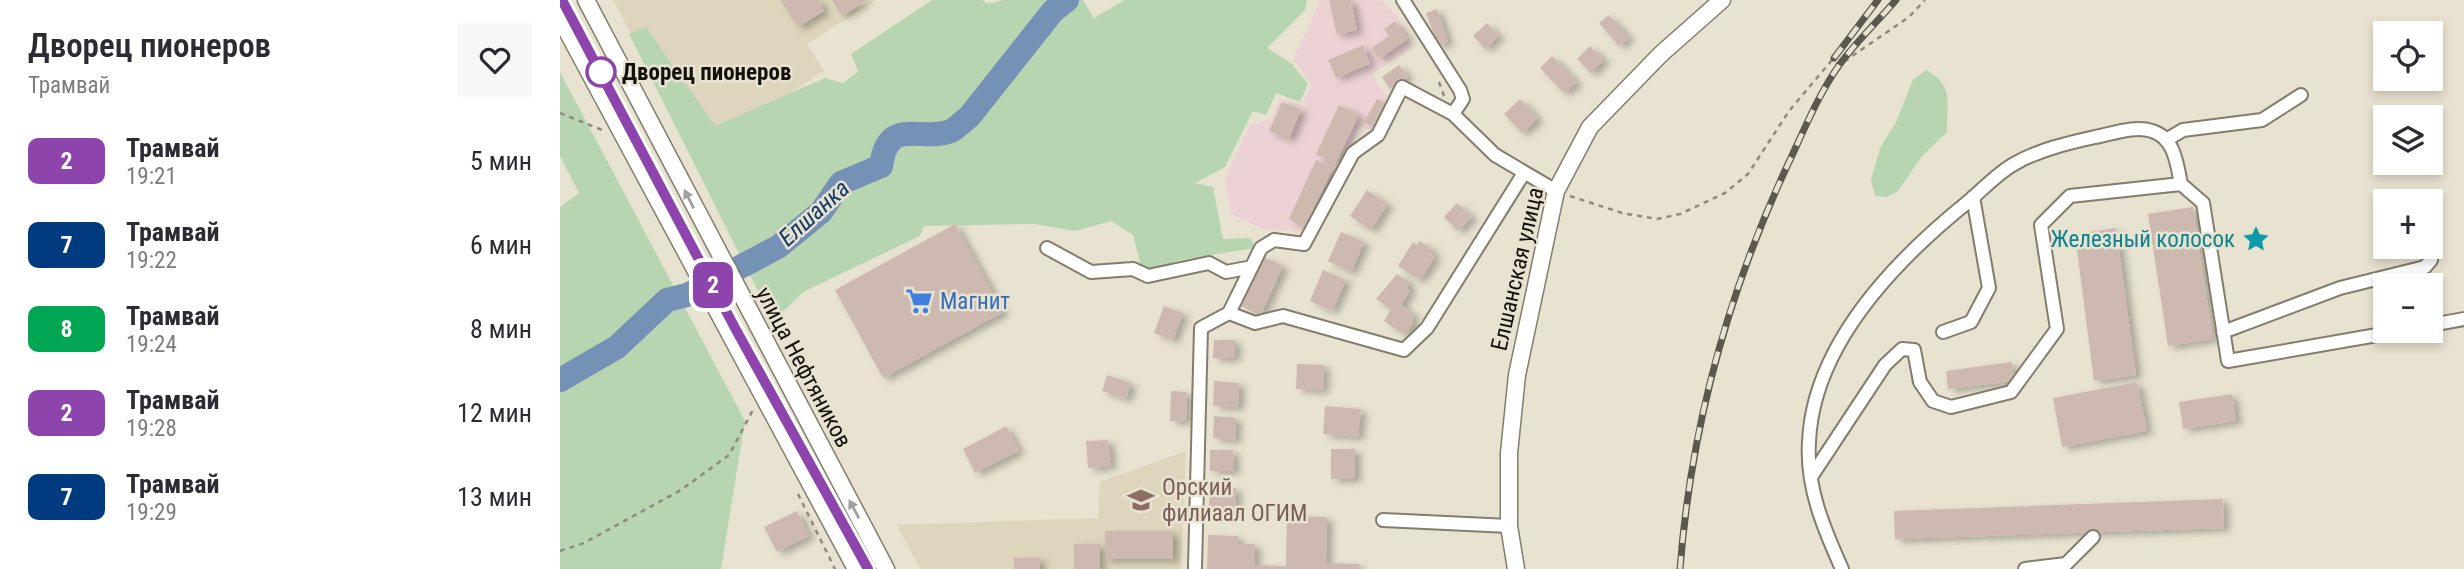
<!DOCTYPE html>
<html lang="ru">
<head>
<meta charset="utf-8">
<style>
	:root { --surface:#fff; --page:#f7f7f7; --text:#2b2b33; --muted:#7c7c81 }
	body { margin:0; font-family:"Roboto Condensed",sans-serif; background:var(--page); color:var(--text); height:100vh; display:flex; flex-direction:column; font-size:26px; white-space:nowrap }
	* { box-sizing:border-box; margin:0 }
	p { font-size:23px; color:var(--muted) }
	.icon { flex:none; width:38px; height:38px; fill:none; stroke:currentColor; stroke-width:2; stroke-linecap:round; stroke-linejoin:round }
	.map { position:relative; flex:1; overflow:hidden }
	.side { display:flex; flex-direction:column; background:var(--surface); width:560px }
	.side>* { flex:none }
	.badge { padding:0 14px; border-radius:10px; font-size:24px; line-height:46px }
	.controls { position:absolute; left:1813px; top:21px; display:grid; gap:14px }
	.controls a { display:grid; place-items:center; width:70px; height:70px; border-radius:0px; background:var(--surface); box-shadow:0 4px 10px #0003; font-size:35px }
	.map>.badge { position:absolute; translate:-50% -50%; box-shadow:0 0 0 4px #fff }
	.round { display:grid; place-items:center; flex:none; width:74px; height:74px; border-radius:0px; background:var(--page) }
	.headline { display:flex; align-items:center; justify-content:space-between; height:119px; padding:0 28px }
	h1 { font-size:33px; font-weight:600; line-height:52px }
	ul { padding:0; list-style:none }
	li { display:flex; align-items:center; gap:21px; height:84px; padding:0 28px }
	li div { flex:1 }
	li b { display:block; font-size:26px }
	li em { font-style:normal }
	li .badge { min-width:77px; font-weight:700; text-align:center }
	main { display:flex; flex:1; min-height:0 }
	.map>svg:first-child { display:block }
</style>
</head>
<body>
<main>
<section class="side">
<div class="headline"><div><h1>Дворец пионеров</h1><p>Трамвай</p></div><a class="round"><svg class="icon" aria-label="heart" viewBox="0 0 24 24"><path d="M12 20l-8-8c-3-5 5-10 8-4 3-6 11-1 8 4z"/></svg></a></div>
<ul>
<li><span class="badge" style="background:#8e44ad;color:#fff">2</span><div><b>Трамвай</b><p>19:21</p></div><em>5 мин</em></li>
<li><span class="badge" style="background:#003b80;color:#fff">7</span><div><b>Трамвай</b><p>19:22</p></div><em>6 мин</em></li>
<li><span class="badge" style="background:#00a651;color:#fff">8</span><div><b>Трамвай</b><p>19:24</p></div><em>8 мин</em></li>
<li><span class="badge" style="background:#8e44ad;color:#fff">2</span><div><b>Трамвай</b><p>19:28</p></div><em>12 мин</em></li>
<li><span class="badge" style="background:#003b80;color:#fff">7</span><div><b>Трамвай</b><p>19:29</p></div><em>13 мин</em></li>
</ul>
</section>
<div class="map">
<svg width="1904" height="569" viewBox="0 0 1904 569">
	<defs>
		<filter id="shadow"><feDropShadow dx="6" dy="3.5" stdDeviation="3.5" flood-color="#0004"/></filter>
	</defs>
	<rect width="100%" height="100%" fill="#e8e3d0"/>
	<!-- industrial -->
	<path fill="#ecd2d4" d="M761 0H820L837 16 853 47 812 74 825 95 835 100 816 133 801 126 744 232 705 230 671 214 665 178 690 125 712 118 720 98 742 106 751 84 733 59Z"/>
	<!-- built -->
	<path fill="#ddd6bc" d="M53 0H316L247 44 264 71 136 155Z
		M626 451 621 569H360L337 525 538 518 540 482Z"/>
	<!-- green -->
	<path fill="#b8d5b2" d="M372 0H422L428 4 444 0H523L534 18 564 0H747L745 10 707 48 732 64 748 84 740 102 716 93 706 115 693 111 665 167 635 183 653 187 663 239 691 238 695 248 620 260 583 274 573 235 551 221 515 231 474 224 364 226 360 236 243 292 225 310 211 317 69 34 86 27 155 126 265 78 283 83 298 72 291 54Z
		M1366 70C1395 85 1386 103 1387 132L1362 156 1338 191 1327 197 1315 196 1311 180 1320 148 1336 122 1353 80Z
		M0 72 185 421 161 569H0V207L19 193 0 156Z"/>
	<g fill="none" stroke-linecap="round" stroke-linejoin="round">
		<!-- river -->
		<path stroke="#7591b5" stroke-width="24" d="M0 380 57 347 107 300 127 295 218 247 261 212 281 183 321 166C328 115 360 143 391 131 397 128 403 121 409 117L493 11 507 0"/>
	</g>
	<!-- building -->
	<path fill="#ceb9b1" filter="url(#shadow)" d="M220 0H258L264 11 238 27Z
		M272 0H307L282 16Z
		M769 0H791L797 30 777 35Z
		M877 9 888 42 878 46 866 13Z
		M1049 15 1069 38 1059 46 1039 23Z
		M835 21 848 39 819 59 812 48 829 36 824 29Z
		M927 23 939 36 925 49 913 36Z
		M803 45 810 64 776 78 768 60Z
		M1030 46 1044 60 1031 73 1017 59Z
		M992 56 1017 82 1004 93 980 68Z
		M839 65 848 77 830 89 822 77Z
		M817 99 829 106 816 129 804 122Z
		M960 99 978 118 962 133 944 114Z
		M722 102 741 110 729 139 709 131Z
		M779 105 799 115 775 164 756 154Z
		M756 160 773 167 745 227 729 219Z
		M807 190 828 204 811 230 790 216Z
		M897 203 912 217 898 231 884 217Z
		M1633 207 1653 339 1608 346 1588 214Z
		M395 224 443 312 323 378 275 290Z
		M1556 228 1576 375 1534 381 1515 234Z
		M781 232 804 242 791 272 768 261Z
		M860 241 873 250 871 254 875 257 860 280 838 266 853 242 857 245Z
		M704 257 723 266 700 316 681 306Z
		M763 270 786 280 772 311 750 301Z
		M837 274 850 283 847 288 850 291 841 305 852 313 853 323 845 335 824 321 831 309 816 299Z
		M604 306 623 313 613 340 594 333Z
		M654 340H675V358H653Z
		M1452 362 1454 381 1388 389 1386 371Z
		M737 364 764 365 763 390 736 389Z
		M547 375 571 383 566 399 542 391Z
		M654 381 679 383 678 407 653 406Z
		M1577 382 1587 431 1502 447 1493 398Z
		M611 391 627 392 626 421H610Z
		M1672 394 1676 421 1623 429 1619 402Z
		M765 406 801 409 798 437 763 434Z
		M654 416 676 418 675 440 653 438Z
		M446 426 459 451 415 473 403 449Z
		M548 440 551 466 528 468 526 441Z
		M771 449H795V479H771Z
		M650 450H673L674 471H650Z
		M650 487 676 488 675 508 649 507Z
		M1663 499 1664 528 1335 539 1334 511Z
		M237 511 249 536 217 552 204 527Z
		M727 516 767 517 766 563 799 564V569H647L648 535 678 536V544H695V565L726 566Z
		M545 531H613V559H545Z
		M514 544H540V569H514Z
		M454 558H480V569H454Z"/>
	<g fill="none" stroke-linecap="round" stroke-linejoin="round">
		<defs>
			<path id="minor" d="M843 0 900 90 903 99 893 114
				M1606 140 1623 130 1702 120 1741 95
				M1621 184 1643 203 1668 361 1840 331
				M487 248 531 272 573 269 588 276 649 263 666 272 692 267
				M669 313 695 323 723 316 844 350 867 328 964 173
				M1871 325 1904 319
				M1383 332 1411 322 1429 288 1413 197
				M1663 332 1780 288 1865 267 1871 260 1869 247
				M1251 477 1325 365 1342 349 1354 350 1360 382 1373 401 1391 407 1451 392 1497 329 1481 225 1510 196 1621 184C1617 165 1615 138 1592 131 1575 125 1552 134 1535 137 1508 143 1478 150 1454 164 1438 173 1423 189 1409 201 1338 258 1253 344 1249 442 1246 487 1264 529 1282 569
				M823 520 949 526
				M635 567 641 328 669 313 701 248 714 240 744 244 793 153 818 135 842 87 893 114 935 155 996 191
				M1465 569 1506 564 1533 537"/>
			<path id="major" d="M26 0 326 569
				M0 18 296 569
				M956 569 949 526V453L957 375 996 191 1030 127 1101 54 1162 0"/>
		</defs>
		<!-- minor casing -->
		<use href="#minor" stroke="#827d6c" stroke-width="16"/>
		<!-- major casing -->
		<use href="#major" stroke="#827d6c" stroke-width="19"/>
		<!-- path -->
		<path stroke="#8e8a7d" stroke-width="2.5" stroke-dasharray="5 5" stroke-linecap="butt" d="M879 82 884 96
			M0 113 42 130
			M1010 196 1062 213 1097 219 1120 214 1165 193 1188 174 1229 111 1272 60 1279 65 1349 17 1365 0
			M238 494 275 569
			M0 551 24 543 121 490 169 455 194 408"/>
		<!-- minor -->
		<use href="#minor" stroke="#fff" stroke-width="12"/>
		<!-- major -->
		<use href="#major" stroke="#fff" stroke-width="16"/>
		<!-- tram -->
		<path stroke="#5b584d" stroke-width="2" d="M2 0 175 328 308 569"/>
		<defs>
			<path id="rail" d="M1274 58 1318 0
				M1120 569C1131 425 1168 292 1229 162 1244 130 1259 93 1280 64 1297 41 1318 21 1336 0"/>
		</defs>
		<!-- rail casing -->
		<use href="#rail" stroke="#5b584d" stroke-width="7"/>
		<!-- rail -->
		<use href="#rail" stroke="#e8e3d0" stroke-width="4.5" stroke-dasharray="13" stroke-linecap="butt"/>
	</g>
	<!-- one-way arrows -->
	<defs><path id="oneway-solid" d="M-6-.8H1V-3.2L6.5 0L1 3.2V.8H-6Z" transform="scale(1.75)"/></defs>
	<g fill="#a1a09d">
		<use href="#oneway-solid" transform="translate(129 199) rotate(-117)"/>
		<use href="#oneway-solid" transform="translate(294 509) rotate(-118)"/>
	</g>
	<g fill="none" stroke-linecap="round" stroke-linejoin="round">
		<defs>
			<path id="line" d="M2 0 175 328 308 569"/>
		</defs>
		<!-- line casing -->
		<use href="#line" stroke="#fff" stroke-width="16"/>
		<!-- line -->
		<use href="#line" stroke="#8e44ad" stroke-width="10"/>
	</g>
	<!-- icons -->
	<defs>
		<symbol id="sight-bare" viewBox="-9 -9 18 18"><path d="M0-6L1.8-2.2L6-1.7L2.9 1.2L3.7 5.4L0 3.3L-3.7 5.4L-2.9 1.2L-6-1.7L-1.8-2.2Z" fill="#0f9aa8" stroke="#e8e3d0" stroke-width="2.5" paint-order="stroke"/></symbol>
		<symbol id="supermarket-bare" viewBox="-9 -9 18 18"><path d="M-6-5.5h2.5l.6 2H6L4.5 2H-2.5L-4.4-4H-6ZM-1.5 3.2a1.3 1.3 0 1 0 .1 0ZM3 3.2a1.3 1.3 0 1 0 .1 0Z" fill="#3f7fe0" stroke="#e8e3d0" stroke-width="2.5" paint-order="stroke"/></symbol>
		<symbol id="university-bare" viewBox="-9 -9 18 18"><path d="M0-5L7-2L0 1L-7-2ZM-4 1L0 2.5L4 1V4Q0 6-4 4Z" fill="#8d6e63" stroke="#e8e3d0" stroke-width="2.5" paint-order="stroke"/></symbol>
	</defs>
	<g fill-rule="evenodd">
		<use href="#sight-bare" x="1677" y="220" width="38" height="38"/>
		<use href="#supermarket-bare" x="340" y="282" width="38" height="38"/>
		<use href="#university-bare" x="562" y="481" width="38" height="38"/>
	</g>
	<!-- markers -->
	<circle fill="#fff" stroke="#8e44ad" stroke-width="3.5" cx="41" cy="72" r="14"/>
	<g text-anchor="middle" stroke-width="5" stroke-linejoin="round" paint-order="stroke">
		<!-- stop labels -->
		<g font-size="23" font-weight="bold" fill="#13110b" stroke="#e8e3d0" text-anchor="start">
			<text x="62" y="80">Дворец пионеров</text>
		</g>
		<!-- culture labels -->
		<g font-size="23" fill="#0d838f" stroke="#e8e3d0" text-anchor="end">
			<text x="1675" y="247">Железный колосок</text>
		</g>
		<!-- street labels -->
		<g font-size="23" fill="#13110b" stroke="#e8e3d0">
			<text transform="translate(957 269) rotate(-77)" y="8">Елшанская улица</text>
			<text transform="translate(244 367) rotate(62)" y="8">улица Нефтяников</text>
		</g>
		<!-- shop labels -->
		<g font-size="23" fill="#366cbe" stroke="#e8e3d0" text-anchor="start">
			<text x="380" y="309">Магнит</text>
		</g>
		<!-- education labels -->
		<g font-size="23" fill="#785e54" stroke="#e8e3d0" text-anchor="start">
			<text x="602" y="495">Орский<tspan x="602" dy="26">филиаал ОГИМ</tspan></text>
		</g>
		<!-- water labels -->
		<g font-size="24" font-style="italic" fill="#143b69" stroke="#e8e3d0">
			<text transform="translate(254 213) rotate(-42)" y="8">Елшанка</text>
		</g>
	</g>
</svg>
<div class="controls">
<a><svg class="icon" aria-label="locate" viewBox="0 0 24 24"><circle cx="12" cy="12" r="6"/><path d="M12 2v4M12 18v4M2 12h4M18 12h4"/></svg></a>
<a><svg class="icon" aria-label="layers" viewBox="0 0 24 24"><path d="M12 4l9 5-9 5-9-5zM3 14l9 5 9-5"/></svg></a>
<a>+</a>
<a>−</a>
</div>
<b class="badge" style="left:153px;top:285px;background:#8e44ad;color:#fff">2</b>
</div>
</main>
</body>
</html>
